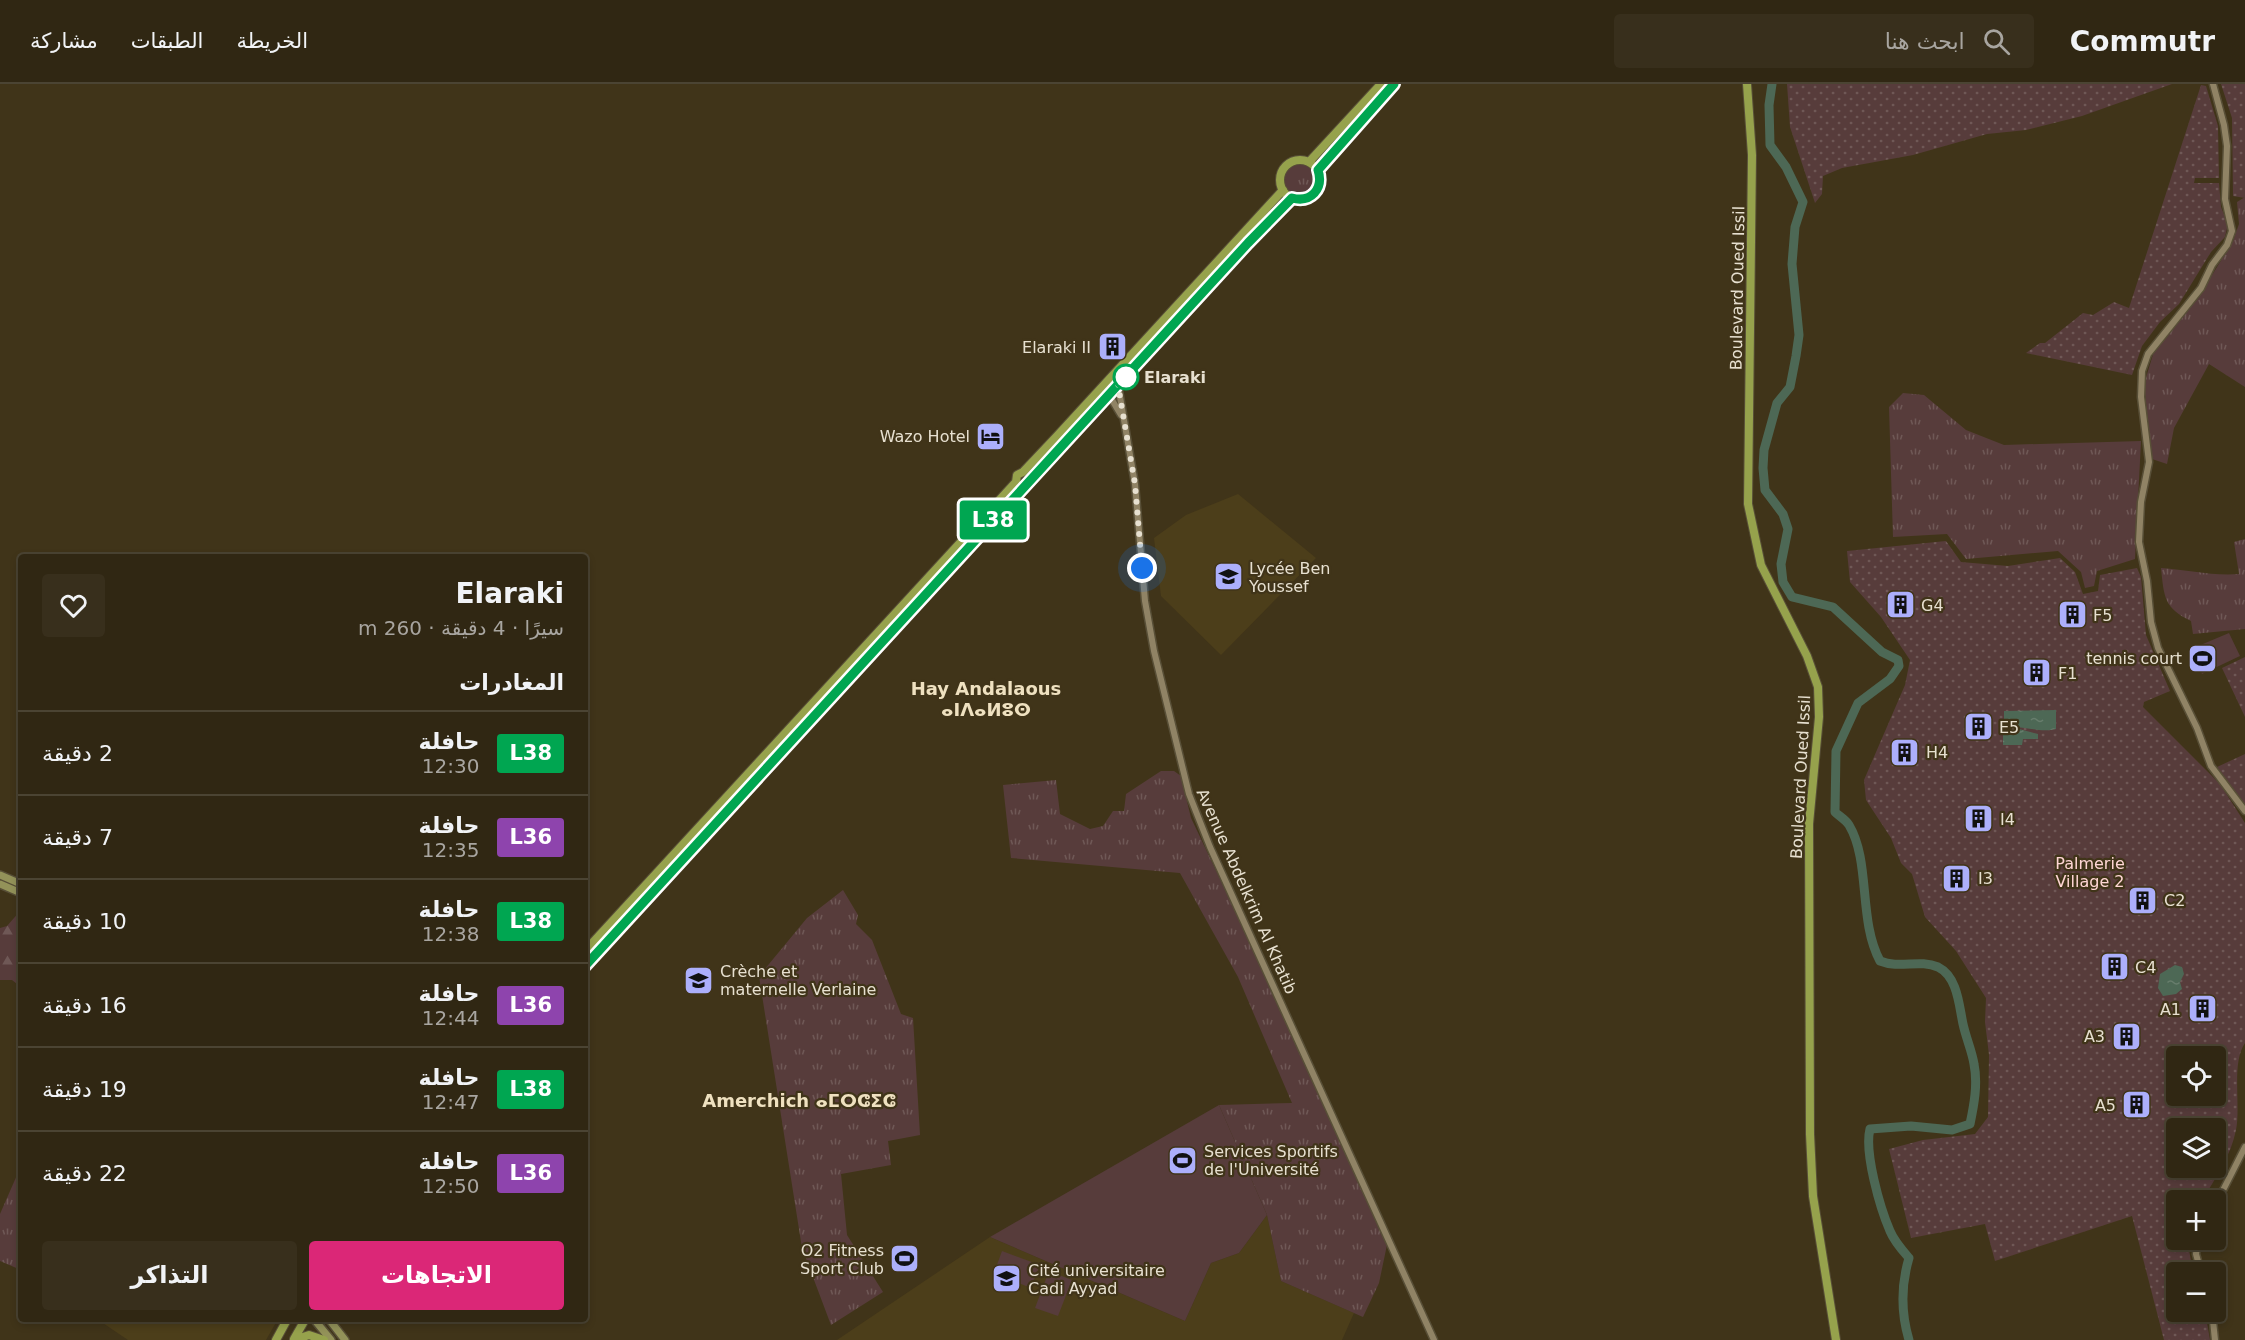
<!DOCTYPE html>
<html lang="ar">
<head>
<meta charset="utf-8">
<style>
	:root { --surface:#302713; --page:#382f1c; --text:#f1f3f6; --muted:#a8a5a0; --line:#4b4433; --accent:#db2777 }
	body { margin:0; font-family:"DejaVu Sans",Vazirmatn,"Noto Sans Tifinagh",sans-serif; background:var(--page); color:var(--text); direction:rtl; height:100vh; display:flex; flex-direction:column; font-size:22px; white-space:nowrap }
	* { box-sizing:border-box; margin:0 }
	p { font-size:20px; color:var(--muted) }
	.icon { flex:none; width:33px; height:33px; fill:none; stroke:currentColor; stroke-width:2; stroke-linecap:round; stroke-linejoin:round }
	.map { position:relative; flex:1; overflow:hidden; direction:ltr }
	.panel { position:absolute; left:18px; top:470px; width:570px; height:768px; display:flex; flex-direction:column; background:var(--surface); border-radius:6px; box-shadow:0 3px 9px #0003,0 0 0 2px var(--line); direction:rtl }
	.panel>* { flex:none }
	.badge { padding:0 12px; border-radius:4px; font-size:21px; line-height:39px }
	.tools { position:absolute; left:2166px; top:962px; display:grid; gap:12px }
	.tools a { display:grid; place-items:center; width:60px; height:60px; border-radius:6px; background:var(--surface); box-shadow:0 3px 9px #0003,0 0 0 2px var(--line); font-size:30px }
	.you { position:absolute; width:30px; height:30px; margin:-15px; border:4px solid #fff; border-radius:50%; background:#1a73e8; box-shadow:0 0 0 9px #1a73e833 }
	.map>.badge { position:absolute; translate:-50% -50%; box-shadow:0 0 0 3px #fff }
	h2 { padding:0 24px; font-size:22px; line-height:54px }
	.round { display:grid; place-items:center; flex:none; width:63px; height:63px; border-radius:6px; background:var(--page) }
	.headline { display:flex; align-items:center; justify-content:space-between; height:102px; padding:0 24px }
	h1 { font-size:28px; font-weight:700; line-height:45px }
	.primary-button { display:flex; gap:12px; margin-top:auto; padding:12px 24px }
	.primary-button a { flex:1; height:69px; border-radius:6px; background:var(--accent); color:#fff; font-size:24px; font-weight:700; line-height:69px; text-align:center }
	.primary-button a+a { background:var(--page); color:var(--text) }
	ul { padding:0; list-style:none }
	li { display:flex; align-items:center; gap:18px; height:84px; padding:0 24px; border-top:2px solid var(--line) }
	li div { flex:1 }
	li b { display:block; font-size:22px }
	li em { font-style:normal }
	li .badge { min-width:66px; font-weight:700; text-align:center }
	header { display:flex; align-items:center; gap:36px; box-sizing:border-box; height:84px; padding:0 30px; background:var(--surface); border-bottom:2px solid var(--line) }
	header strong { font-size:28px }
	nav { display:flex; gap:33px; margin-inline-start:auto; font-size:21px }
	.search { width:420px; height:54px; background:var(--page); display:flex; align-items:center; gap:15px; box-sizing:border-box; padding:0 21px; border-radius:6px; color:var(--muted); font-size:22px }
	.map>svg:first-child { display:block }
</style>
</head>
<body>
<header>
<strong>Commutr</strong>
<div class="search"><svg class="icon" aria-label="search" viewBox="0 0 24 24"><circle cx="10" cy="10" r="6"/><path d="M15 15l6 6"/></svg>ابحث هنا</div>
<nav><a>الخريطة</a><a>الطبقات</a><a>مشاركة</a></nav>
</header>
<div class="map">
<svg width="2245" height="1256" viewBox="0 0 2245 1256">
	<defs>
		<pattern id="grass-tufts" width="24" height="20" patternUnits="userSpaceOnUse" patternTransform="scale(1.5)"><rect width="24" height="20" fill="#573c3b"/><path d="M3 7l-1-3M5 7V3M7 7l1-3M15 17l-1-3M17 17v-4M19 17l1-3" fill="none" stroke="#6f5856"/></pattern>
		<pattern id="forest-firs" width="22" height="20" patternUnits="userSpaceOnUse" patternTransform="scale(1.5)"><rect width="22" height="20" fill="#573c3b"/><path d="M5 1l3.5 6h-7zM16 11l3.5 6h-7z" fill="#6f5856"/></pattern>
		<pattern id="garden-dots" width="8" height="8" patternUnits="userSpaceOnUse" patternTransform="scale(1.5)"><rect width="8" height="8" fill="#573c3b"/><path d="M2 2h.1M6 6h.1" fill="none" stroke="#6f5856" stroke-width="1.8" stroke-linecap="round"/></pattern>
		<pattern id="water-ripples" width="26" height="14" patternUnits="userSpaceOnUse" patternTransform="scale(1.5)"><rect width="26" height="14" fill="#4d6855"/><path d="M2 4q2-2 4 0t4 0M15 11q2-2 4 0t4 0" fill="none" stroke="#677d6c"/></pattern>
	</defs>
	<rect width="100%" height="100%" fill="#403419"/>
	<!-- built -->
	<path fill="#4c3e1a" d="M1238 410 1316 474 1221 571 1161 512 1154 454 1186 431Z
		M1267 1131 1281 1197 1354 1229 1342 1256H837L990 1153 1185 1237 1211 1179 1239 1169Z
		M97 1235H278L266 1256H128Z"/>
	<!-- grass -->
	<path fill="url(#grass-tufts)" d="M1283 96a16 16 0 1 1 32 0a16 16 0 1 1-32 0Z
		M2245 113V303L2209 280 2174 344 2167 380 2152 375 2144 300 2155 264 2201 209 2233 157 2239 140 2237 118Z
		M1903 309 1924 311 1966 346 2004 361 2141 357 2135 475 2097 487 2094 502 2085 504 2081 488 2058 467 1966 475 1947 450 1893 453 1889 323Z
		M2245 455V545L2193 550 2191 537C2164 524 2164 513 2161 484 2188 486 2212 492 2239 490L2234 458Z
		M1161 687H1174L1181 692 1191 734 1331 1028 1388 1156 1379 1199 1363 1233 1281 1197 1267 1131 1219 1021 1292 1019 1238 893 1180 789 1011 774 1003 701 1056 696 1060 730 1090 745 1103 742 1113 727H1124L1126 710Z
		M843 806 858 831 856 840 872 856 901 930 913 934 920 1051 888 1057 891 1081 841 1090 847 1151 883 1208 831 1241 802 1164 759 892 807 834Z
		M21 1082V1186L0 1177V1130Z"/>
	<!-- forest -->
	<path fill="url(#forest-firs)" d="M21 826V903L12 896H0V844L7 842Z"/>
	<!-- garden -->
	<path fill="url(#garden-dots)" fill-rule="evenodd" d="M1787 0H2172L2082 32 2026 46 1987 50 1913 71 1842 84 1823 92 1822 110 1815 119 1790 43Z
		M2221 0H2245V114L2233 112 2232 34Z
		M2201 1 2206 2 2218 42 2219 94H2195L2194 99H2219L2221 123 2228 140 2225 153 2211 168 2179 220 2160 238 2142 262 2132 291 2026 269 2040 259H2045L2083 229 2093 231 2114 218 2129 224Z
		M1946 457 1961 478 2008 482 2060 474 2075 488 2083 510 2098 507 2100 491 2137 484 2141 493 2146 551 2170 607 2144 618 2143 623 2220 700 2245 739V959C2231 979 2241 1021 2236 1046 2231 1071 2216 1094 2202 1116H2176V1155H2187L2193 1188H2176V1227H2205L2210 1256H2164L2132 1132 1995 1177 1985 1140 1911 1154 1889 1065 1923 1056 1975 1050 1988 1033 1989 971 1985 938 1986 914 1956 867 1925 833 1912 790 1901 779 1891 754 1866 716 1864 696 1905 601 1910 576 1881 533 1850 498 1847 467ZM2176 972H2216V1011H2176ZM2176 1044H2216V1083H2176Z
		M2245 573V633L2222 584Z
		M2245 670V720L2217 683Z"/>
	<!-- pitch -->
	<path fill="#573c3b" d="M2229 549 2240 572 2202 590 2191 565Z
		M1219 1021 1267 1131 1239 1169 1211 1179 1185 1237 990 1153Z
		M1002 1167 1040 1181 1031 1204 994 1189Z
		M1049 1187 1072 1196 1058 1232 1035 1224Z"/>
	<!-- water -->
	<path fill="url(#water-ripples)" d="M2056 626V645C2038 650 2022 639 2004 645V627Z
		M2019 645 2038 650V655H2023L2022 661H2003V647Z
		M2175 881 2182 883 2184 890 2180 898 2182 905 2176 910 2163 912 2158 904 2160 890Z"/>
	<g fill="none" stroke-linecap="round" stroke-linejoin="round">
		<!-- river -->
		<path stroke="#4d6855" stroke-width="9" d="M1772 0 1769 21 1770 61 1786 83 1803 118 1795 143 1792 180 1799 251 1796 272 1790 303 1777 319 1764 366 1763 384 1765 406 1783 430 1788 445 1781 480 1783 498 1792 513 1833 523 1882 568 1898 576 1899 582 1890 595 1858 619 1836 667 1835 728C1839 732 1846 736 1849 741 1871 778 1858 836 1880 877 1900 885 1919 875 1938 883 1958 893 1959 922 1963 940 1966 954 1972 967 1974 980 1978 1000 1974 1021 1970 1040L1952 1046 1911 1042 1870 1045C1864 1068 1880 1124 1890 1147 1894 1157 1902 1166 1909 1174 1901 1201 1901 1229 1909 1256"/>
		<defs>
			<path id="tertiary" d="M2213 0 2224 41 2227 62 2225 115 2232 147 2227 161 2212 181 2201 204 2148 270 2142 287 2141 313 2149 378 2141 418 2139 458 2147 497 2151 538 2158 564 2197 644 2211 682 2245 727
				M1118 301 1135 400 1145 517 1154 567 1189 710 1210 763 1434 1256
				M1109 311 1121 331
				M2216 1120 2245 1063
				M2198 1155 2196 1170 2201 1188
				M2212 1227 2215 1256"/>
			<path id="secondary" d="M0 791 21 800
				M0 800 21 809
				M313 1234 331 1256
				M328 1234 345 1256"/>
			<path id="primary" d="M1747 0 1752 71 1748 420 1761 481 1807 572 1818 603 1819 633 1809 740 1810 1050 1813 1112 1836 1256
				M1280 96a20 20 0 1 1 40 0a20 20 0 1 1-40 0Z
				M1309 78 1381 0
				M1318 86 1394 0
				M585 867 1016 398 1017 391 1023 388 1057 352 1283 106
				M585 882 1023 403 1029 400 1158 256 1292 114
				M294 1255 306 1234
				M276 1256 288 1234
				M294 1256 309 1251 324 1256"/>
		</defs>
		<!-- tertiary casing -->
		<use href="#tertiary" stroke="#584f37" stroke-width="9"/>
		<!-- secondary casing -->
		<use href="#secondary" stroke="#584f37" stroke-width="10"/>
		<!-- primary casing -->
		<use href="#primary" stroke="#584f37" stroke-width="10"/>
		<!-- tertiary -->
		<use href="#tertiary" stroke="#908365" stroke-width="6"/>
		<!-- secondary -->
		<use href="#secondary" stroke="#939259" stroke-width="7"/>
		<!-- primary -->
		<use href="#primary" stroke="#96a24c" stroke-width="8"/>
	</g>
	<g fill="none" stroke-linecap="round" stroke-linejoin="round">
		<defs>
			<path id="line" d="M585 882 1248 159 1292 114C1311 119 1324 105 1318 86L1394 0"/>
		</defs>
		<!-- line casing -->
		<use href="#line" stroke="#fff" stroke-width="14"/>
		<!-- line -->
		<use href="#line" stroke="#00a651" stroke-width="9"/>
		<!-- walk -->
		<path stroke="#e7e0d0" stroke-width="6" stroke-dasharray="0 10.8" d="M1126 293 1118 301 1135 400 1142 484"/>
	</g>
	<!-- icons -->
	<defs>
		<symbol id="building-square" viewBox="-11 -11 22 22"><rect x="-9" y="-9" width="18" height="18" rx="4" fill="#acaffb" stroke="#403419"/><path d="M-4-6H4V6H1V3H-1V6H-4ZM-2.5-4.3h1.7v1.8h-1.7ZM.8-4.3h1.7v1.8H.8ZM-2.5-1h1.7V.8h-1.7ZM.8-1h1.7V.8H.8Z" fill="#111"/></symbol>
		<symbol id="hotel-square" viewBox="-11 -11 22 22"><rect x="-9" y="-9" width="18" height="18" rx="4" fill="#acaffb" stroke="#403419"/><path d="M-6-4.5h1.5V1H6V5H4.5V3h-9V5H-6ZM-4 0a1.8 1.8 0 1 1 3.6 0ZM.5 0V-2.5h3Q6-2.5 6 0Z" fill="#111"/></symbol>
		<symbol id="school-square" viewBox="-11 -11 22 22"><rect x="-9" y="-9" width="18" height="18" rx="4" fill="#acaffb" stroke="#403419"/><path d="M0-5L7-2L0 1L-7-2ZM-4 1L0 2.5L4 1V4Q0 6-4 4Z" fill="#111"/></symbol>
		<symbol id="stadium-square" viewBox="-11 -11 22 22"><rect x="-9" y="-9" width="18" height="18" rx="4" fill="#acaffb" stroke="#403419"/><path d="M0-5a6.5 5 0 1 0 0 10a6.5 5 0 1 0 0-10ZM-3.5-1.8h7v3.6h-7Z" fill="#111"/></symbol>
		<symbol id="university-square" viewBox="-11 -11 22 22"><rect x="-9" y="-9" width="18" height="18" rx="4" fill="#acaffb" stroke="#403419"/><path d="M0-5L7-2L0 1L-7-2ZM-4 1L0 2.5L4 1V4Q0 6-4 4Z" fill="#111"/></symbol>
	</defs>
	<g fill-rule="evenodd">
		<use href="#building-square" x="1096" y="246" width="33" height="33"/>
		<use href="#hotel-square" x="974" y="336" width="33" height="33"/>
		<use href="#school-square" x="1212" y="476" width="33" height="33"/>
		<use href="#building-square" x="1884" y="504" width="33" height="33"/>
		<use href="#building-square" x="2056" y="514" width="33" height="33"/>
		<use href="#stadium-square" x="2186" y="558" width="33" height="33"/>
		<use href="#building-square" x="2020" y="572" width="33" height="33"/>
		<use href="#building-square" x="1962" y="626" width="33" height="33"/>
		<use href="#building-square" x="1888" y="652" width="33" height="33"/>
		<use href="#building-square" x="1962" y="718" width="33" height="33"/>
		<use href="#building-square" x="1940" y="778" width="33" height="33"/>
		<use href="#building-square" x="2126" y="800" width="33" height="33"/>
		<use href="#building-square" x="2098" y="866" width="33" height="33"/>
		<use href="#school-square" x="682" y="880" width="33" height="33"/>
		<use href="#building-square" x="2186" y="908" width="33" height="33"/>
		<use href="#building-square" x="2110" y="936" width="33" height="33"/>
		<use href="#building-square" x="2120" y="1004" width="33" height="33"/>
		<use href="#stadium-square" x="1166" y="1060" width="33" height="33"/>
		<use href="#stadium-square" x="888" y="1158" width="33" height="33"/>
		<use href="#university-square" x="990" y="1178" width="33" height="33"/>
	</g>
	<!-- markers -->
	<circle fill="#fff" stroke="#00a651" stroke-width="3" cx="1126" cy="293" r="12"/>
	<g text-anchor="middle" stroke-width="4.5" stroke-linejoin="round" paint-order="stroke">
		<!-- street labels -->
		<g font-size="16" fill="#e7e0d0" stroke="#403419">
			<text transform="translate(1737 204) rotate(-89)" y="6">Boulevard Oued Issil</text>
			<text transform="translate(1800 693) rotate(-87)" y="6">Boulevard Oued Issil</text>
			<text transform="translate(1247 807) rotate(66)" y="6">Avenue Abdelkrim Al Khatib</text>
		</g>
		<!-- poi labels -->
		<g font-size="16" fill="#e7e0d0" stroke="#403419" text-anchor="start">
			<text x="1091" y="269" text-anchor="end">Elaraki II</text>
			<text x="970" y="358" text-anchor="end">Wazo Hotel</text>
			<text x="1249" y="490">Lycée Ben<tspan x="1249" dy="18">Youssef</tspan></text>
			<text x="1921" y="527">G4</text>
			<text x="2093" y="537">F5</text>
			<text x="2182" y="580" text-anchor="end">tennis court</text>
			<text x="2058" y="595">F1</text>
			<text x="1999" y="649">E5</text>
			<text x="1926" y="674">H4</text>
			<text x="2000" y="741">I4</text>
			<text x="1978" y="800">I3</text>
			<text x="2164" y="822">C2</text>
			<text x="2135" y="889">C4</text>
			<text x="720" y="893">Crèche et<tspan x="720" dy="18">maternelle Verlaine</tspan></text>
			<text x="2181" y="931" text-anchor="end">A1</text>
			<text x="2105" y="958" text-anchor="end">A3</text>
			<text x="2116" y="1027" text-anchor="end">A5</text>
			<text x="1204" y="1073">Services Sportifs<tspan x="1204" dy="18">de l'Université</tspan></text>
			<text x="884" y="1172" text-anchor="end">O2 Fitness<tspan x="884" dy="18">Sport Club</tspan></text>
			<text x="1028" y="1192">Cité universitaire<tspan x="1028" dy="18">Cadi Ayyad</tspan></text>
		</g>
		<!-- stop labels -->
		<g font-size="16" font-weight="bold" fill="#e7e0d0" stroke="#403419" text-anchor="start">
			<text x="1144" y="299">Elaraki</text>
		</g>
		<!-- park labels -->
		<g font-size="16" fill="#fed6d4" stroke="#403419">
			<text x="2090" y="785">Palmerie<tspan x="2090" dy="18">Village 2</tspan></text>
		</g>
		<!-- neighbourhood labels -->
		<g font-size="18" font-weight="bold" fill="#efe1c0" stroke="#403419">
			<text x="986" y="611">Hay Andalaous<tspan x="986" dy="21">ⴰⵏⴷⴰⵍⵓⵙ</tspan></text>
			<text x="799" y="1023">Amerchich ⴰⵎⵔⵛⵉⵛ</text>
		</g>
	</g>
</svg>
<div class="tools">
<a><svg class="icon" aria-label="locate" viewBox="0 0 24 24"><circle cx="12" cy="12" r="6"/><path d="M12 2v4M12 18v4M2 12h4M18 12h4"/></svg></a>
<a><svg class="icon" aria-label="layers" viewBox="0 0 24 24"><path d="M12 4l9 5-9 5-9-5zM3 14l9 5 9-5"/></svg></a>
<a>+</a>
<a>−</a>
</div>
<div class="you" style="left:1142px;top:484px"></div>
<b class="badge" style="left:993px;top:436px;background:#00a651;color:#fff">L38</b>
<section class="panel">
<div class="headline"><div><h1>Elaraki</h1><p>سيرًا · 4 دقيقة · 260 m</p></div><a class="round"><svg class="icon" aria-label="heart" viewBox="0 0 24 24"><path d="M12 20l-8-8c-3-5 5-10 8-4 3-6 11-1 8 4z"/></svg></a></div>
<h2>المغادرات</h2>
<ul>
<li><span class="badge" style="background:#00a651;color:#fff">L38</span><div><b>حافلة</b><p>12:30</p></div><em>2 دقيقة</em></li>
<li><span class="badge" style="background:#8e44ad;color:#fff">L36</span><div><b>حافلة</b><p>12:35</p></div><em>7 دقيقة</em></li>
<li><span class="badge" style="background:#00a651;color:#fff">L38</span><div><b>حافلة</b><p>12:38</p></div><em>10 دقيقة</em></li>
<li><span class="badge" style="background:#8e44ad;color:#fff">L36</span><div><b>حافلة</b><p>12:44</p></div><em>16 دقيقة</em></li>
<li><span class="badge" style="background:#00a651;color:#fff">L38</span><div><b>حافلة</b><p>12:47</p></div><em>19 دقيقة</em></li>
<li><span class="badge" style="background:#8e44ad;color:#fff">L36</span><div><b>حافلة</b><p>12:50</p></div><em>22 دقيقة</em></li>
</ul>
<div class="primary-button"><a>الاتجاهات</a><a>التذاكر</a></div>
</section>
</div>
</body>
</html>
